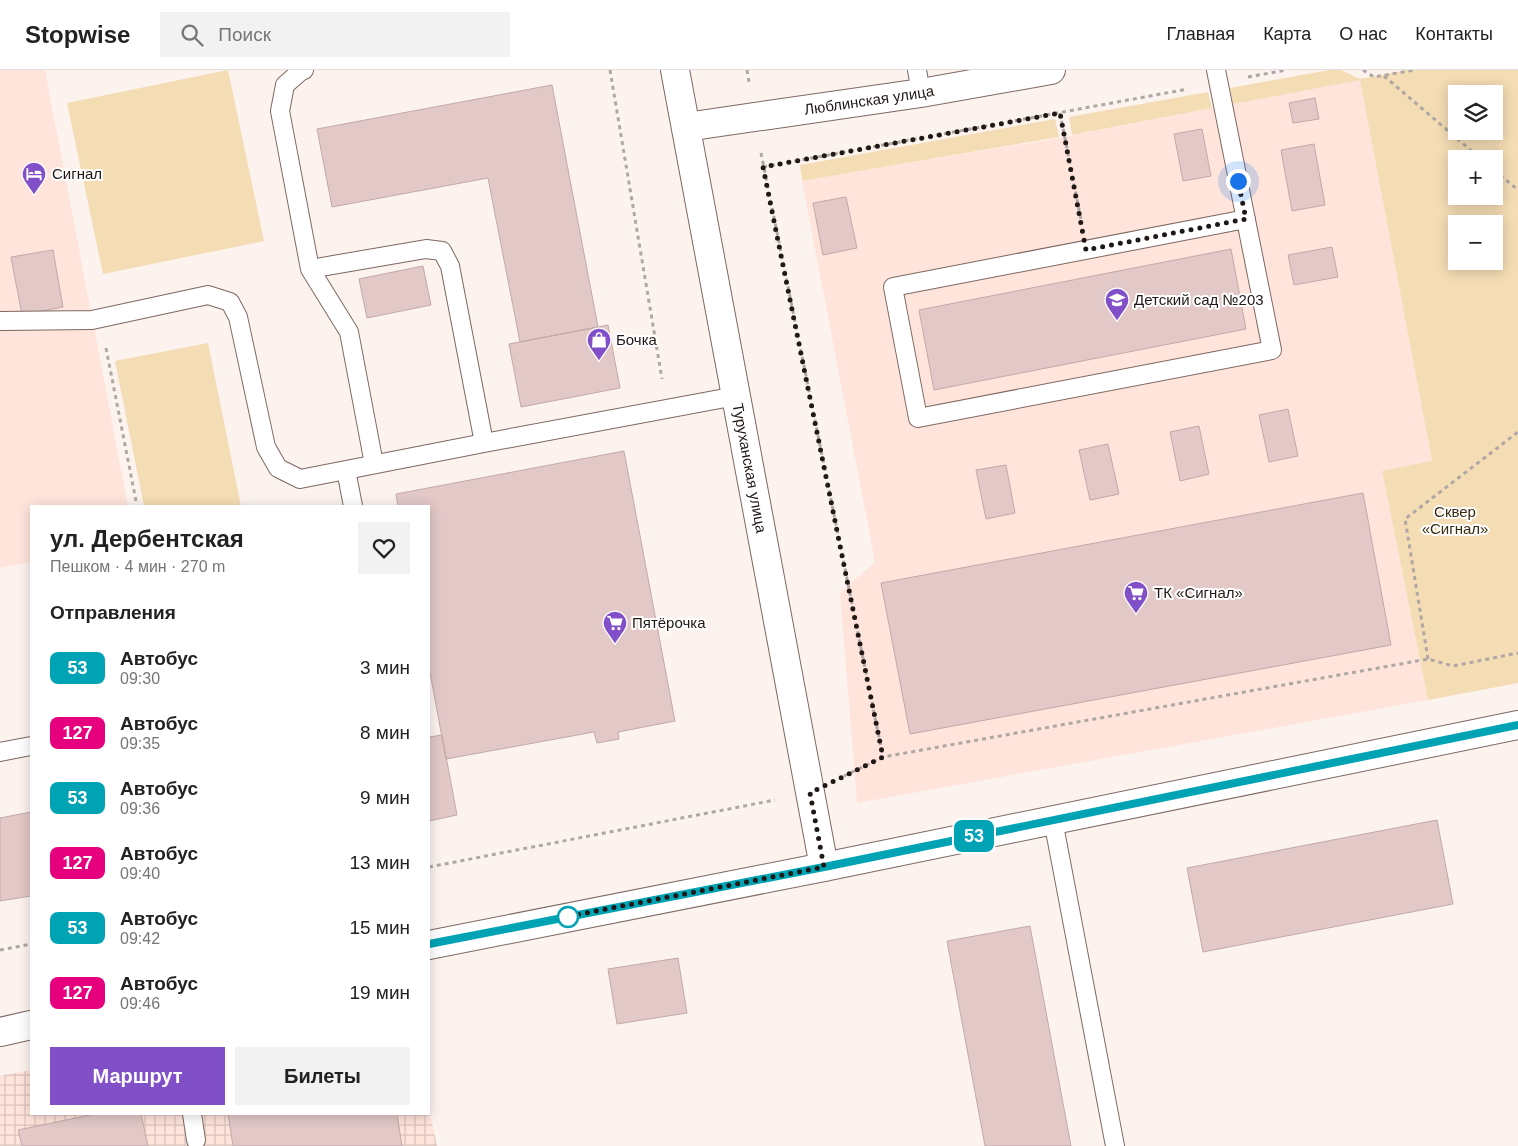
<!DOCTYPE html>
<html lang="ru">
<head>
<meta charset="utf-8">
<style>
	:root { --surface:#fff; --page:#f2f2f2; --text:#222; --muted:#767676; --line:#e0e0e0; --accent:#8150c8 }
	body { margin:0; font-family:Arial,sans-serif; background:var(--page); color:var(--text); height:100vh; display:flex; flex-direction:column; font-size:19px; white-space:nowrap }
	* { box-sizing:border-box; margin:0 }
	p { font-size:16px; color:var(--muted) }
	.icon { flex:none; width:28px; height:28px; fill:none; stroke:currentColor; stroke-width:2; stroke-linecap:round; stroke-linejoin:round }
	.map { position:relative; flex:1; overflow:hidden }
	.side { position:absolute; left:30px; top:435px; width:400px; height:610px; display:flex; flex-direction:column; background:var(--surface); border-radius:0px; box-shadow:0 2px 12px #0003 }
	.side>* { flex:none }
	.badge { padding:0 10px; border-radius:8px; font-size:18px; line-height:32px }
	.fabs { position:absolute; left:1448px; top:15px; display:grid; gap:10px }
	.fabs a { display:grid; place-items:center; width:55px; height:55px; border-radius:0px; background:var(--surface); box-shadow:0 2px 12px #0003; font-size:25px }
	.you { position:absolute; width:25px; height:25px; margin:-12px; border:4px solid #fff; border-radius:50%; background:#1a73e8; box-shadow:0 0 0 8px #1a73e833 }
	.map>.badge { position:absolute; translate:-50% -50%; box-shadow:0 0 0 2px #fff }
	h2 { padding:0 20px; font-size:19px; line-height:45px }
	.round { display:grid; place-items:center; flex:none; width:52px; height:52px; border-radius:0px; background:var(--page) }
	.headline { display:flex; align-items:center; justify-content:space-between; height:85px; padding:0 20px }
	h1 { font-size:24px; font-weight:700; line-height:38px }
	.cta { display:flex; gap:10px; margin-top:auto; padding:10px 20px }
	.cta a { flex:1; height:58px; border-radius:0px; background:var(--accent); color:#fff; font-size:20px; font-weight:700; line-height:58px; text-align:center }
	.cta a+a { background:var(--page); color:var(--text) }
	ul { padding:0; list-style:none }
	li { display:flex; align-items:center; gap:15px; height:65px; padding:0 20px }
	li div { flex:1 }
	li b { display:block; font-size:19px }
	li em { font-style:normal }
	li .badge { min-width:55px; font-weight:700; text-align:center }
	header { display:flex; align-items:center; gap:30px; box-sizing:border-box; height:70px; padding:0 25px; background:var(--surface); border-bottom:1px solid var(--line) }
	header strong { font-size:24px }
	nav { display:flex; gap:28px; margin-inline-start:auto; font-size:18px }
	.search { width:350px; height:45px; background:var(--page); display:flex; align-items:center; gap:12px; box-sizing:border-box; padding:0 18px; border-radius:0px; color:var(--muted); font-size:19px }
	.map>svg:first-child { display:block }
</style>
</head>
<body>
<header>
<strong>Stopwise</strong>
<div class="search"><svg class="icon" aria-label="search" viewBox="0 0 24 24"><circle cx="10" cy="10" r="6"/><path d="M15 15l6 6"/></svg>Поиск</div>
<nav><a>Главная</a><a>Карта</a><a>О нас</a><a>Контакты</a></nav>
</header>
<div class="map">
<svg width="1518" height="1076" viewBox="0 0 1518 1076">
	<defs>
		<pattern id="industrial-grid" width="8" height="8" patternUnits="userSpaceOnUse" patternTransform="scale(1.25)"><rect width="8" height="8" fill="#fee4db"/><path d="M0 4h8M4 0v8" fill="none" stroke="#d9c3bb"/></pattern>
	</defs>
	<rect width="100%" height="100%" fill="#fcf3ef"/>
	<!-- built -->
	<path fill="#fee4db" d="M0 0H45L128 436H31V492L0 498Z
		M1360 9 1432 392 1382 402 1428 630 857 733 840 523 875 492 802 111 1065 67Z"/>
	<!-- industrial -->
	<path fill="url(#industrial-grid)" d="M31 1000V1044H429V1039L437 1076H0V1006Z"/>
	<!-- green -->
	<path fill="#f4dcb4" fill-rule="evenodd" d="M228 0 264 171 103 204 67 33Z
		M1329 0H1341L1360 9 1407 0H1518V613L1428 630 1382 401 1432 391 1360 10 1233 34 1230 18ZM1456 24H1494V61H1456ZM1456 89H1494V126H1456ZM1456 154H1494V191H1456Z
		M1208 22 1212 38 1072 65 1069 47Z
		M1055 49 1059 67 802 111 800 95Z
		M208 273 241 436H144L115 291Z"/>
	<!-- building -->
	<path fill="#e2c8c7" stroke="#c2a9a8" d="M552 15 598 257 520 272 488 108 332 137 317 59Z
		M1315 28 1319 49 1293 53 1289 33Z
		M1202 59 1211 106 1183 111 1174 64Z
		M1314 74 1325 135 1292 141 1281 80Z
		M846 127 857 178 823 185 813 133Z
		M1332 177 1338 207 1294 215 1288 185Z
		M1231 179 1246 259 934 320 919 240Z
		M53 180 63 237 22 245 11 187Z
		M423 196 431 235 367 248 359 209Z
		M608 255 620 318 521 337 509 274Z
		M1288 339 1298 386 1269 392 1259 345Z
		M1199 356 1209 404 1180 411 1170 362Z
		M1108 374 1119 424 1090 430 1079 380Z
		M624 381 675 651 618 662 619 669 597 673 594 662 446 689 429 597V436H398L396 424Z
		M1006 395 1015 443 986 449 976 400Z
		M1363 423 1391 575 910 664 881 513Z
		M442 665 457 745 429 751V667Z
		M31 742V826L0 831V748Z
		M1437 750 1453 834 1203 882 1187 798Z
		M1030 856 1071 1076H985L947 871Z
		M678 888 687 943 617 954 608 899Z
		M95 1044H141L148 1076H22L18 1060Z
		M228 1044H397L402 1076H233Z"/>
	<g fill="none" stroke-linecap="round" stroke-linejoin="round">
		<defs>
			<path id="lane" d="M304 0 301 1 285 15 280 41 310 199 349 262 374 394
				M917 0 921 23
				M1216 0 1272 280 918 348 893 217 1246 149
				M310 199 426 179 442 181 450 196 484 373
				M0 251 92 250 208 225 230 232 238 247 266 377 278 398 300 409 484 373 736 326
				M346 400 353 436
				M0 682 31 676
				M1053 750 1115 1076
				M192 1044 196 1070"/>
			<g id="street">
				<path id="s1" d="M675 0 824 797"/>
				<path id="s2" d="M686 57 921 23 1051 0"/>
			</g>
			<path id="secondary" d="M429 875 824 797 1518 655
				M0 962 31 955"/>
		</defs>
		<!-- lane casing -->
		<use href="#lane" stroke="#7d6861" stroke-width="20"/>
		<!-- street casing -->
		<use href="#street" stroke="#7d6861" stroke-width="30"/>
		<!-- secondary casing -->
		<use href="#secondary" stroke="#7d6861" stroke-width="30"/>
		<!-- path -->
		<path stroke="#afa7a3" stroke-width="3" stroke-dasharray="4 4" stroke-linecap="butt" d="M610 0 662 309
			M747 0 749 12
			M1363 0 1374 7 1415 0
			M1384 6 1481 89
			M1248 7 1286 0
			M1060 43 1081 150
			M761 83 883 687
			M763 97 1188 19
			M1494 100 1518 120
			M106 278 137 436
			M1428 589 1405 449 1518 362
			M844 706 883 687 1428 589 1453 596 1518 583
			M429 797 775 730
			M0 880 31 874"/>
		<!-- lane -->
		<use href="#lane" stroke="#fff" stroke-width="18"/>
		<!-- street -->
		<use href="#street" stroke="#fff" stroke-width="28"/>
		<!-- secondary -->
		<use href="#secondary" stroke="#fff" stroke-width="28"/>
	</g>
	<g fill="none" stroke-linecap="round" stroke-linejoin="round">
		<defs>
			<path id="line" d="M429 874 824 797 1518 655"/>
		</defs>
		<!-- line casing -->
		<use href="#line" stroke="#fff" stroke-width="11"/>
		<!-- line -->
		<use href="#line" stroke="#00a3b4" stroke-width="8"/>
		<!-- walk -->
		<path stroke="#201815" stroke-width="5" stroke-dasharray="0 9" d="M568 847 560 848 824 797 810 723 883 687 763 97 1060 43 1086 180 1246 149 1238 111"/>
	</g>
	<!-- icons -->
	<defs>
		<symbol id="hotel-pin" viewBox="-11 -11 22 30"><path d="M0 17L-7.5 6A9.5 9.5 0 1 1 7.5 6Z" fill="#8150c8" stroke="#fff"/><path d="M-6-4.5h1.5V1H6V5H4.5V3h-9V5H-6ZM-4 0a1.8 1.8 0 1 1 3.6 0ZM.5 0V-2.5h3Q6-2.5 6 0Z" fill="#fff"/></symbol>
		<symbol id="school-pin" viewBox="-11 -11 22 30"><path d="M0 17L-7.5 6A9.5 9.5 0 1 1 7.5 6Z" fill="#8150c8" stroke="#fff"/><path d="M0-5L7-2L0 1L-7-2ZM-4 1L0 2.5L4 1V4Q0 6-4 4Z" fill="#fff"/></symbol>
		<symbol id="shop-pin" viewBox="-11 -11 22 30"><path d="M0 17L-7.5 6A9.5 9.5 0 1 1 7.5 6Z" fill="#8150c8" stroke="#fff"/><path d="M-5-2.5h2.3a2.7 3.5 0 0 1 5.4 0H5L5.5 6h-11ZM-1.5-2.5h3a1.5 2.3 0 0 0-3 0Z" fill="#fff"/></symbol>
		<symbol id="supermarket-pin" viewBox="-11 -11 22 30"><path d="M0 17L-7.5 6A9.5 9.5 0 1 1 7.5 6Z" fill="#8150c8" stroke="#fff"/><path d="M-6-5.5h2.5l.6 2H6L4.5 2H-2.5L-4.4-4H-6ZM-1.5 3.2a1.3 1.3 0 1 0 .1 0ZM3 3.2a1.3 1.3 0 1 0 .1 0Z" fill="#fff"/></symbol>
	</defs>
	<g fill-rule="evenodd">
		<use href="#hotel-pin" x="20" y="90" width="28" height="38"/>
		<use href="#school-pin" x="1103" y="216" width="28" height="38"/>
		<use href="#shop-pin" x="585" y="256" width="28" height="38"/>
		<use href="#supermarket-pin" x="1122" y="509" width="28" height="38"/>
		<use href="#supermarket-pin" x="601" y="539" width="28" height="38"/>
	</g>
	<!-- markers -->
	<circle fill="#fff" stroke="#00a3b4" stroke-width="2.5" cx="568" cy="847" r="10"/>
	<g text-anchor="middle" stroke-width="4" stroke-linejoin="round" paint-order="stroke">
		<!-- street labels -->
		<g font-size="15" fill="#201815" stroke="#fff">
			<text dy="5" stroke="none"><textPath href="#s2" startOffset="185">Люблинская улица</textPath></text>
			<text dy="5" stroke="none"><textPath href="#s1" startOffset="405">Туруханская улица</textPath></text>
		</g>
		<!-- poi labels -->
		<g font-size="15" fill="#201815" stroke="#fff" text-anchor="start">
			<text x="52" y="109">Сигнал</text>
			<text x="1134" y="235">Детский сад №203</text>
			<text x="616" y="275">Бочка</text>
			<text x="1154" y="528">ТК «Сигнал»</text>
			<text x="632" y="558">Пятёрочка</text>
		</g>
		<!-- park labels -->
		<g font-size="15" fill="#392a0f" stroke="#fff">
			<text x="1455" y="447">Сквер<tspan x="1455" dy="17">«Сигнал»</tspan></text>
		</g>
	</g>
</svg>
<div class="fabs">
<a><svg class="icon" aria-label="layers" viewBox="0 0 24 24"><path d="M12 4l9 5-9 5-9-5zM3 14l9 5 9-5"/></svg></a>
<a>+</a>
<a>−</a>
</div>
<div class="you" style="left:1238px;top:111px"></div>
<b class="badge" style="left:974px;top:766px;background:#00a3b4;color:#fff">53</b>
<section class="side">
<div class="headline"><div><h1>ул. Дербентская</h1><p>Пешком · 4 мин · 270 m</p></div><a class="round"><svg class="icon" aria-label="heart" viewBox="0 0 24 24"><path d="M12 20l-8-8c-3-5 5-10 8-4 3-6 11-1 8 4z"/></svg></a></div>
<h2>Отправления</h2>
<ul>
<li><span class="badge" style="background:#00a3b4;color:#fff">53</span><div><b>Автобус</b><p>09:30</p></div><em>3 мин</em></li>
<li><span class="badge" style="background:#e6007e;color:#fff">127</span><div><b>Автобус</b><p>09:35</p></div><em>8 мин</em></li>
<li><span class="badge" style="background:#00a3b4;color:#fff">53</span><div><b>Автобус</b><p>09:36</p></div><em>9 мин</em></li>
<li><span class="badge" style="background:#e6007e;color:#fff">127</span><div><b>Автобус</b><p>09:40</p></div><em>13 мин</em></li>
<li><span class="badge" style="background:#00a3b4;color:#fff">53</span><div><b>Автобус</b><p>09:42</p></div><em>15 мин</em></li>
<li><span class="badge" style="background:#e6007e;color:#fff">127</span><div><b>Автобус</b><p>09:46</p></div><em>19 мин</em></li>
</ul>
<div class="cta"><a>Маршрут</a><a>Билеты</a></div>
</section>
</div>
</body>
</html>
